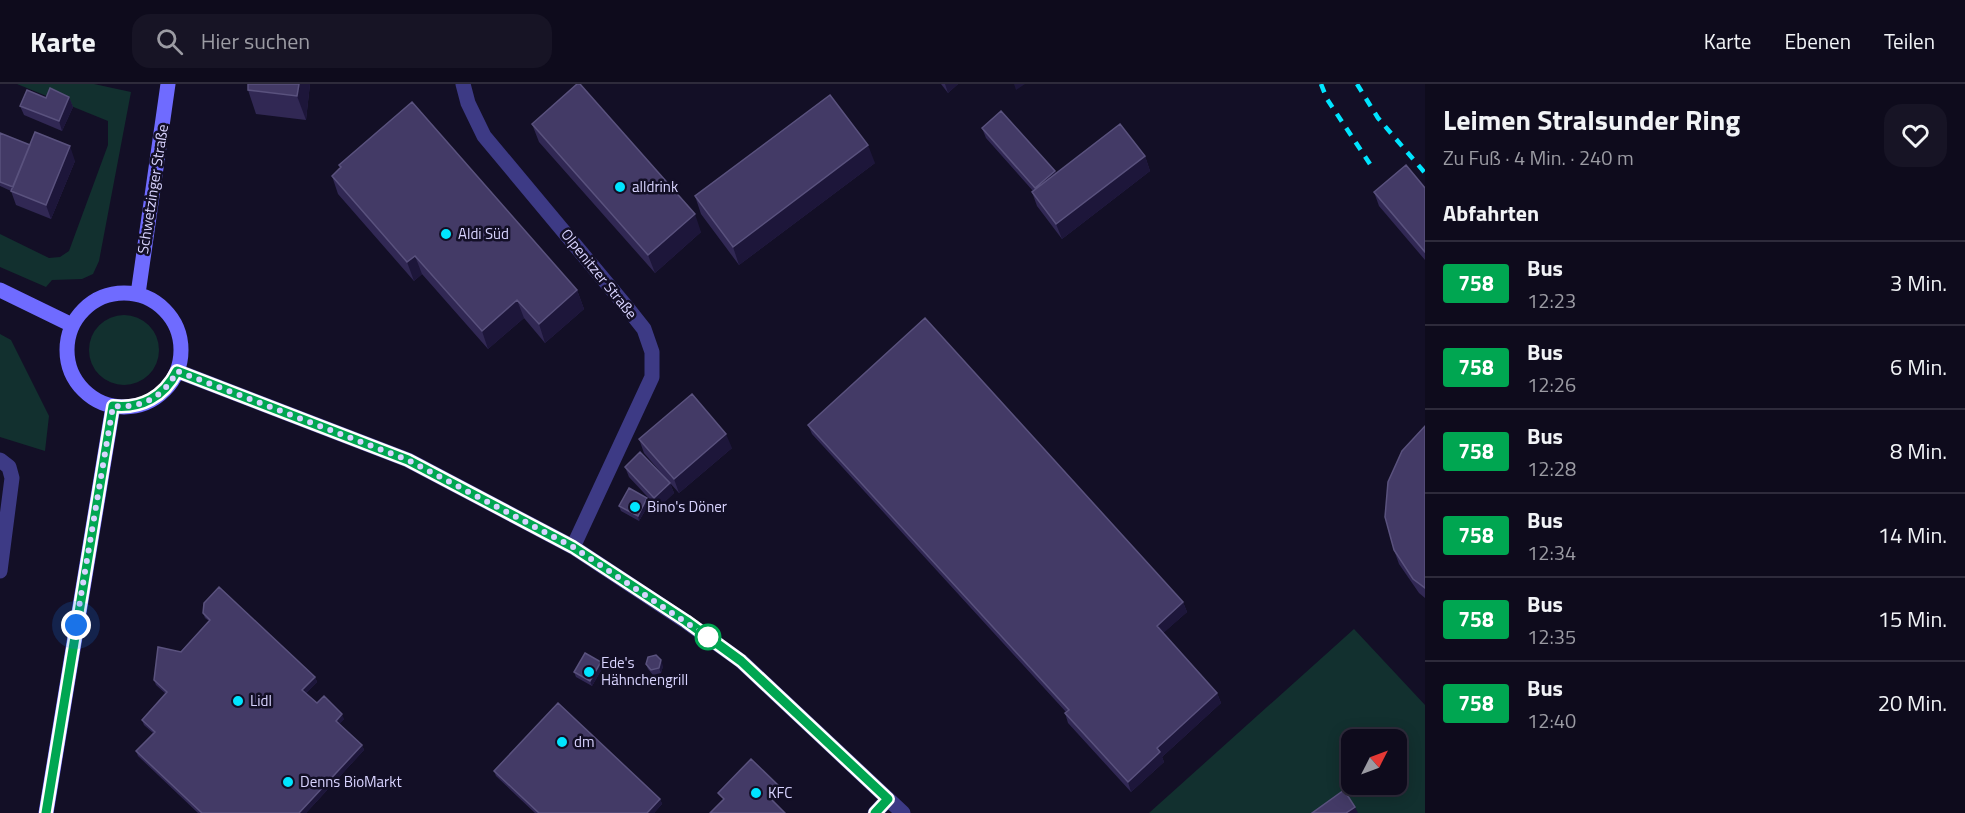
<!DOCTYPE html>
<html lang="de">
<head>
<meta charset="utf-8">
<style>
	:root { --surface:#0e0b1c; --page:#171425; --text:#f1f3f6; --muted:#9b9ba3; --line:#2e2b3b }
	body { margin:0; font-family:"Titillium Web",sans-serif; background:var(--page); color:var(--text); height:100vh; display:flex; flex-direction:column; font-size:22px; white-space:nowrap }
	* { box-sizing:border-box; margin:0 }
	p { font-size:20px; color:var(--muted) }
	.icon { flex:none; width:33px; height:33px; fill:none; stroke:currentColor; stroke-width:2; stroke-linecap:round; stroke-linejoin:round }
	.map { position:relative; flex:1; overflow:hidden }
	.sheet { display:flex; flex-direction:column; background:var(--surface); width:540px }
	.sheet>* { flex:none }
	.badge { padding:0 12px; border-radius:4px; font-size:21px; line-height:39px }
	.needle { width:39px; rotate:48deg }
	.buttons { position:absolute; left:1341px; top:645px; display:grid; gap:12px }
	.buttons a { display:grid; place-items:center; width:66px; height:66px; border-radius:12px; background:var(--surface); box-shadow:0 3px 15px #0003,0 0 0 2px var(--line); font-size:30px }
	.you { position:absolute; width:30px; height:30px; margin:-15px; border:4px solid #fff; border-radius:50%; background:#1a73e8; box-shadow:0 0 0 9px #1a73e833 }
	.map>.badge { position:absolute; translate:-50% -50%; box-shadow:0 0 0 3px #fff }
	h2 { padding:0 18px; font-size:22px; line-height:54px }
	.round { display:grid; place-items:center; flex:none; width:63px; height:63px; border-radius:18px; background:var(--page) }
	.summary { display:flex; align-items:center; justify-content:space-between; height:102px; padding:0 18px }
	h1 { font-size:28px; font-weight:700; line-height:45px }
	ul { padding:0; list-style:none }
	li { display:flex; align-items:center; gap:18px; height:84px; padding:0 18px; border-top:2px solid var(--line) }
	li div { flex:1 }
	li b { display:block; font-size:22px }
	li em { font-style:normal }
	li .badge { min-width:66px; font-weight:700; text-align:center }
	header { display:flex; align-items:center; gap:36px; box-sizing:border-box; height:84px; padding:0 30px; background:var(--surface); border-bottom:2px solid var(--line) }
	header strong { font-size:28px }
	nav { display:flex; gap:33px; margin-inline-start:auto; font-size:21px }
	.search { width:420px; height:54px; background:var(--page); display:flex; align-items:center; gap:15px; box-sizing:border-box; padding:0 21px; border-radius:18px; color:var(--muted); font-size:22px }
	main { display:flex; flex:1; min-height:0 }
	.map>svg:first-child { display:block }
</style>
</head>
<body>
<header>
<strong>Karte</strong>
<div class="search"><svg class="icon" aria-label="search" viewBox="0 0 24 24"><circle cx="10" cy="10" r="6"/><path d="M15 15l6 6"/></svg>Hier suchen</div>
<nav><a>Karte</a><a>Ebenen</a><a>Teilen</a></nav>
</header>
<main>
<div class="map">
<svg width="1425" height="729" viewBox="0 0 1425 729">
	<rect width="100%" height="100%" fill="#130f26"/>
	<!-- green -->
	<path fill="#12302f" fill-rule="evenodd" d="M17 0H94L131 8 99 177 93 190 82 195 52 196 46 203 0 183V150L49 174 60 173 69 167 108 61V37Z
		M89 266a35 35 0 1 1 70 0a35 35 0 1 1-70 0Z
		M0 250 11 256 49 332 45 367 0 353Z
		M1354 545 1425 621V729H1149ZM1352 656H1396V700H1352Z"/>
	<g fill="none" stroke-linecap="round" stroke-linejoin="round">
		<!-- minor -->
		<path stroke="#3d3a85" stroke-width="15" d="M463 0 468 19 484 52 625 221 644 245 652 268V293L573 463
			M177 287 408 376 573 463 685 537 741 577 903 729
			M0 376 9 383 12 394 0 487
			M875 729 888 715"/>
		<!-- secondary -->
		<path stroke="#6f6bff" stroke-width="15" d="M0 206 72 241
			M67 266a57 57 0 1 1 114 0a57 57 0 1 1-114 0Z
			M138 210 168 0
			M46 729 113 322"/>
		<!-- rail -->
		<path stroke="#00e5ff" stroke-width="4.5" stroke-dasharray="9 8" stroke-linecap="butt" d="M1321 0 1327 15 1374 86
			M1357 0 1378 34 1425 89"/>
	</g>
	<!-- wall -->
	<path fill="#312854" d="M310 0 306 36 256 30 248 6Z
		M941 0H958L948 9Z
		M69 13 73 23 62 47 24 31 20 22 46 14Z
		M532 40 701 148 655 189 539 58Z
		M982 44 1055 87 1056 89 1145 72 1150 87 1062 155 1037 122 1032 108 1033 107 986 54Z
		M0 49 30 61 75 77 51 135 16 121 11 107 0 102Z
		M875 79 739 181 701 130 695 112Z
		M339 81 577 206 584 225 545 259 524 234 488 265 422 190 414 197 338 110 332 92 340 84Z
		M1425 104V176L1379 122 1374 108Z
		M808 341 1183 518 1187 528 1163 549 1217 609 1221 619 1162 673 1164 678 1131 708 1068 639 1065 629 1066 628 812 350Z
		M1425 342V514L1419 509 1399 480 1394 466Z
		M639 355 732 364 679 409 670 399 674 409 658 424 629 393 625 383 669 398 644 369Z
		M647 414 649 420 639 437 621 427 619 422Z
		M203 529 315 593 317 598 306 609 317 619 344 635 339 640 362 661 364 666 306 729H198L138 672 136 667 153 649 144 641 142 636 166 610 156 601 154 596 209 537 205 534Z
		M601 578 603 583 592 602 576 593 574 588Z
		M646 580 663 582 661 589 653 591 648 585Z
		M494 687 660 715 662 720 654 729H535L496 692Z"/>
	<!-- shaded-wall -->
	<path fill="#1d163a" d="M299 0H310L306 36 297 12Z
		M945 0H958L948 9Z
		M1014 0H1025L1016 6Z
		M69 13 73 23 62 47 59 37Z
		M868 61 875 79 739 181 733 163Z
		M70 62 75 77 51 135 46 121Z
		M1145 72 1150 87 1062 155 1056 140Z
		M1055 87 1058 97 1035 104Z
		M695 130 701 148 655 189 648 171Z
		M415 172 422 190 414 197 407 178Z
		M577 206 584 225 545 259 539 240Z
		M517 216 524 234 488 265 482 247Z
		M726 350 732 364 679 409 674 395Z
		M670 399 674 409 658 424 654 414Z
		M647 414 649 420 639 437 638 432Z
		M1183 518 1187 528 1160 552 1157 542Z
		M661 576 663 582 661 589 659 584Z
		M601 578 603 583 592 602 590 597Z
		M315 593 317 598 304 611 302 606Z
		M1217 609 1221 619 1162 673 1164 678 1131 708 1128 698 1157 664Z
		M342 630 344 635 338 642 336 637Z
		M362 661 364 666 306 729H299Z
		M781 704 782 709 772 720 770 714Z
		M660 715 662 720 654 729H647Z
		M1355 723 1358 729H1346Z"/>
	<!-- building -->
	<path fill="#433a66" stroke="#5a527e" stroke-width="1.5" d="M248 0H299L297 12 248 6Z
		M577 0H580L695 130 648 171 532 40Z
		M50 4 69 13 59 37 20 22 27 6 46 14Z
		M830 11 868 61 733 163 695 112Z
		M412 18 577 206 539 240 517 216 482 247 415 172 407 178 332 92 341 83 339 81Z
		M1001 27 1055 87 1035 104 982 44Z
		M1120 40 1145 72 1056 140 1032 108Z
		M35 48 70 62 46 121 11 107Z
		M0 49 30 61 13 103 0 98Z
		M1406 81 1425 104V168L1374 108Z
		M925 234 1183 518 1157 542 1217 609 1157 664 1160 668 1128 698 1065 629 1069 626 808 341Z
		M692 310 726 350 674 395 639 355Z
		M1425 342V504L1413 495 1394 466 1385 433 1388 398 1402 367Z
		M640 368 670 399 654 414 625 383Z
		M629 404 647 414 638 432 619 422Z
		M219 503 315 593 302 606 317 619 324 612 342 630 336 637 362 661 299 729H202L136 667 155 648 142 636 167 608 154 596 158 563 181 568 210 536 203 529 204 519Z
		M585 569 601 578 590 597 574 588Z
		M656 571 661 576 659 584 651 586 646 580 648 573Z
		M558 619 660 715 647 729H539L494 687Z
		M751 675 781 704 770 714 785 729H710L724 715 718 709Z
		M1344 706 1355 723 1346 729H1312Z"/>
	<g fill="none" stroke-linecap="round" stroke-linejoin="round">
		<defs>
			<path id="line" d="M46 729 113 322C141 325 164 313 177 287L408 376 573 463 686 537 741 577 888 715 875 729"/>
		</defs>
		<!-- line casing -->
		<use href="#line" stroke="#fff" stroke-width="14"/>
		<!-- line -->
		<use href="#line" stroke="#00a651" stroke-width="9"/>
		<!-- walk -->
		<path stroke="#d9d4ff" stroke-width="6" stroke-dasharray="0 10.8" d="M76 541 113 322C141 325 164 313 177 287L408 376 573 463 708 553"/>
	</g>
	<!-- markers -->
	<g fill="#00e5ff" stroke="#130f26" stroke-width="2">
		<circle cx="620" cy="103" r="6"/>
		<circle cx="446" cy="150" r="6"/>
		<circle cx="635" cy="423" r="6"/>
		<circle cx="589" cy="588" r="6"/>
		<circle cx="238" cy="617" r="6"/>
		<circle cx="562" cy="658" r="6"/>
		<circle cx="288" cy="698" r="6"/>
		<circle cx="756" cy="709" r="6"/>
	</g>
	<circle fill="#fff" stroke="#00a651" stroke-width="3" cx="708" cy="553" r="12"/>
	<g text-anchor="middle" stroke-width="5" stroke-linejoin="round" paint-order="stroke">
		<!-- poi labels -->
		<g font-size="15" fill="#d9d4ff" stroke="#130f26" text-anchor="start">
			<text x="632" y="108">alldrink</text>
			<text x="458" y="155">Aldi Süd</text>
			<text x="647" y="428">Bino's Döner</text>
			<text x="601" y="584">Ede's<tspan x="601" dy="17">Hähnchengrill</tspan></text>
			<text x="250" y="622">Lidl</text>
			<text x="574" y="663">dm</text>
			<text x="300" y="703">Denns BioMarkt</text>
			<text x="768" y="714">KFC</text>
		</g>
		<!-- street labels -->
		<g font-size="15" fill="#d9d4ff" stroke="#130f26">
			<text transform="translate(153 105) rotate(-81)" y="5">Schwetzinger Straße</text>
			<text transform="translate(599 190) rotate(51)" y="5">Olpenitzer Straße</text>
		</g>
	</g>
</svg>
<div class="buttons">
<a><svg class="needle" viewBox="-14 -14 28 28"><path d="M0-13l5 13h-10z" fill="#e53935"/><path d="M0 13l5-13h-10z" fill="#9b9ba3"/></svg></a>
</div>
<div class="you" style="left:76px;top:541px"></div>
</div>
<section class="sheet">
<div class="summary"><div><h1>Leimen Stralsunder Ring</h1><p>Zu Fuß · 4 Min. · 240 m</p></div><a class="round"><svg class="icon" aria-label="heart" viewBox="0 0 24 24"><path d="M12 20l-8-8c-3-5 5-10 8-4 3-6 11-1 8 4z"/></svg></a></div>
<h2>Abfahrten</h2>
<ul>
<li><span class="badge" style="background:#00a651;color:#fff">758</span><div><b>Bus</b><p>12:23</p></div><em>3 Min.</em></li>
<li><span class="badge" style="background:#00a651;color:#fff">758</span><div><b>Bus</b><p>12:26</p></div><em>6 Min.</em></li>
<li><span class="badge" style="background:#00a651;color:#fff">758</span><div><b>Bus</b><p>12:28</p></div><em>8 Min.</em></li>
<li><span class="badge" style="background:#00a651;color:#fff">758</span><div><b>Bus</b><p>12:34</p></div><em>14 Min.</em></li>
<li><span class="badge" style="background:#00a651;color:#fff">758</span><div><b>Bus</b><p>12:35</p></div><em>15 Min.</em></li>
<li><span class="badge" style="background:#00a651;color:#fff">758</span><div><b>Bus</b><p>12:40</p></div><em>20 Min.</em></li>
</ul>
</section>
</main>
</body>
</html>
